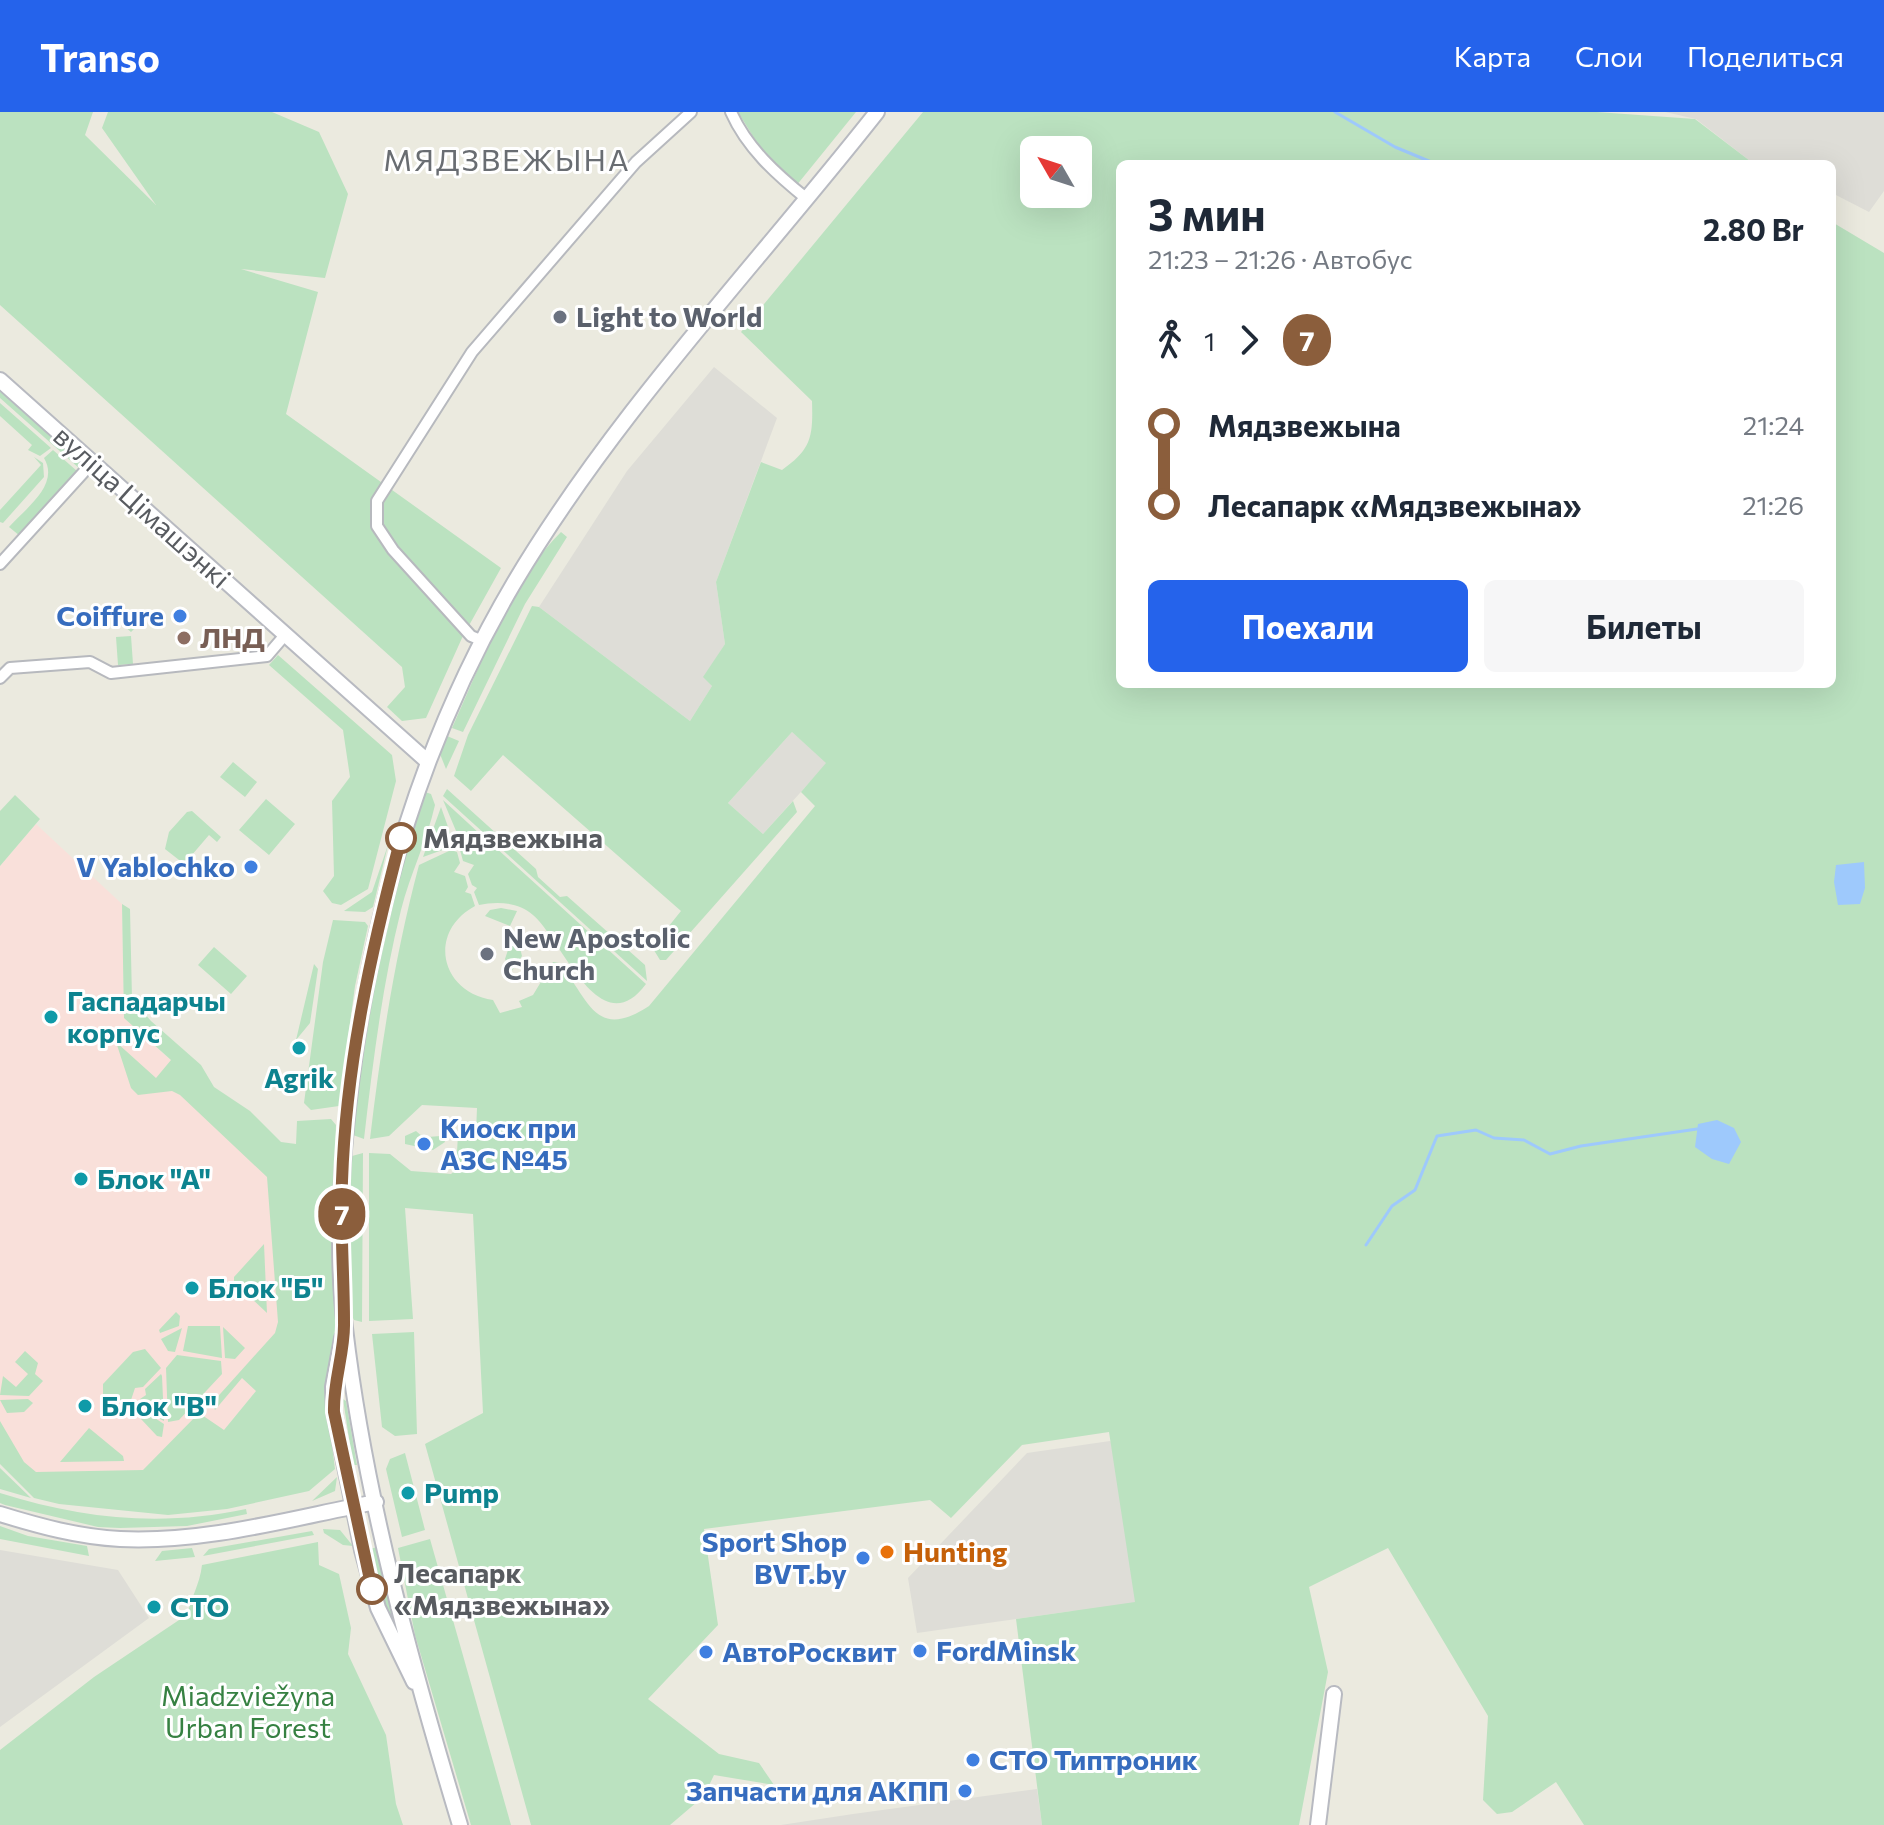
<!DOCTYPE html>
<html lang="ru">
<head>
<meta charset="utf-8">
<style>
	:root { --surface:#fff; --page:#f6f6f7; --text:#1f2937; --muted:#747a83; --accent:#2563eb }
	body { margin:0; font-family:Commissioner,sans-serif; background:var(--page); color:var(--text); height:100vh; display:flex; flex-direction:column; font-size:30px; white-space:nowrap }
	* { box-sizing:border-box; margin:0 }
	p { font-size:26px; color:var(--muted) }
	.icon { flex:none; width:44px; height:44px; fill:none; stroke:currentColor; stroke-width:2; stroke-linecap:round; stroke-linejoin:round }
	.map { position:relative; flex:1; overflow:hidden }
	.sheet { position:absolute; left:1116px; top:48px; width:720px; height:528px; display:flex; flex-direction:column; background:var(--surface); border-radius:12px; box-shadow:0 8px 32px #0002 }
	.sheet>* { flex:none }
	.badge { padding:0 16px; border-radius:26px; font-size:28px; line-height:52px }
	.needle { width:52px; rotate:309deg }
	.fabs { position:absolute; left:1020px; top:24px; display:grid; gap:16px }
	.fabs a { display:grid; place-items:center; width:72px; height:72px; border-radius:12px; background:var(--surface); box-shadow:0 8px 32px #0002; font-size:40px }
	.map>.badge { position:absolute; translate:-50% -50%; box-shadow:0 0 0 4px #fff }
	.legs { display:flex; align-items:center; gap:12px; height:88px; padding:0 32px; font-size:26px }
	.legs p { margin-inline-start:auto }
	.summary { display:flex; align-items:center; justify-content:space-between; height:136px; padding:0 32px }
	h1 { font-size:44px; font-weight:700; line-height:60px }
	.cta { display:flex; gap:16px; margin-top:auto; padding:16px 32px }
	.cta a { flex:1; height:92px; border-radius:12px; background:var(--accent); color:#fff; font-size:32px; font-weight:700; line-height:92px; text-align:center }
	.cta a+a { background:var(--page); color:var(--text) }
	ul { padding:0 32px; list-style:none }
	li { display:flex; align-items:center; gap:28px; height:80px; font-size:30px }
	li i { display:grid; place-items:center; width:12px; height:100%; margin:0 10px; background:currentColor }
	li i::after { content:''; width:20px; height:20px; margin:-10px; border:6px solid; border-radius:50%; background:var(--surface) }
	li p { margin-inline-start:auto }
	li:first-child i { background:linear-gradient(#0000 50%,currentColor 0) }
	li:last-child i { background:linear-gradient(currentColor 50%,#0000 0) }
	header { display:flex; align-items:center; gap:48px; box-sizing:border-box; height:112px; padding:0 40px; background:var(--accent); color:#fff }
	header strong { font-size:38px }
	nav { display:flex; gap:44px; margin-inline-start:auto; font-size:28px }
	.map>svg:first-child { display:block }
</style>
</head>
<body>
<header>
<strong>Transo</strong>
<nav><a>Карта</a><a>Слои</a><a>Поделиться</a></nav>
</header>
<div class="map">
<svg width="1884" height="1713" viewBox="0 0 1884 1713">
	<rect width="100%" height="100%" fill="#ebeadf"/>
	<!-- industrial -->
	<path fill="#deddd7" d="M1665 0H1884V79L1869 100 1832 81V52H1754L1696 7Z
		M714 255 777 306 716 470 725 532 704 565 712 574 690 609 539 495 627 359Z
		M792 620 827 651 763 722 728 691Z
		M1110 1329 1292 1495 1072 1499 917 1521 908 1466 1027 1341Z
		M0 1438 118 1458 149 1506 0 1615Z
		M1037 1677 1042 1713H781L853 1702Z"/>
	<!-- medical -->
	<path fill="#f9e0da" d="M36 712 122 792 124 906 277 1044 286 1243 167 1387 27 1374 0 1348V754Z"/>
	<!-- green -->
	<path fill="#bbe2c0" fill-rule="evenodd" d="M0 0H93L85 23 156 93 102 16 108 0H272L319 20 348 82 325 166 241 157 318 180 286 302 501 456 462 526 426 606 402 609 387 595 405 575 402 555 0 193Z
		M738 0H856L796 74 770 52Z
		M923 0H1597L1695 7 1754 52H1120V572H1832V110L1884 141V1713H1584L1556 1670 1512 1700 1497 1702 1483 1688 1488 1604 1388 1436 1309 1475 1328 1560 1299 1713H1042L1016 1507 1135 1490 1109 1320 1022 1333 951 1406 930 1388 704 1417 718 1513 648 1587 719 1642 759 1651 774 1673 714 1663 704 1684 670 1713H531L425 1332 483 1301 473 1102 405 1096 413 1207 369 1209V1041L390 1042 411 1059 451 1062 456 1058 458 1022 476 1021 477 996 422 993 389 1024 370 1027C381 934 395 843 419 753L451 738 457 740 460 751 454 760 465 764 468 775 465 780 471 782 475 794C427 820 440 880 493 888L500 901 522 895 519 889 533 883 553 850 559 851C589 886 594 930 649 894L815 694 801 680 826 651 792 620 728 691 763 722 793 689 797 700 666 848H660L652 835 681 799 503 643 471 679 454 664 468 623 532 494 539 495 690 609 712 574 703 565 725 532 716 470 761 350 782 358C812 337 813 324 812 289L741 220ZM1034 38H1078V82H1034Z
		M0 275 80 346V357L0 286Z
		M0 291 51 336 40 344 28 338 32 333 0 304Z
		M53 338 77 359 20 424 9 415C26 396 60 373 44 346Z
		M34 345 43 351 44 365 3 411 0 410V398L41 353Z
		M561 420 567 425 525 492 463 620 452 616C480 554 512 468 561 420Z
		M124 497 140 511 131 520 116 507Z
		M131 524 133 552 118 553 116 525Z
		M278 543 392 643 396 669 368 777 341 793 332 791 323 779 334 764 332 689 350 665 343 618 269 553Z
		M447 624 459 629 446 657 440 642Z
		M233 650 257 670 245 685 220 665Z
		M447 677 536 757 538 765 560 785 567 784 645 853 647 869 443 684Z
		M425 680 431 682 435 693C427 729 410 762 401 798 382 874 373 950 364 1027L353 1023C367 906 386 793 425 680Z
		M15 683 40 707 0 754V699Z
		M266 687 295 712 269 743 239 718Z
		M443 688 480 722 465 728 459 726Z
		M441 695 453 729 448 736 423 745Z
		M192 699 221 725 217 730 209 723 191 744 194 748 188 755 165 737 169 720 187 700Z
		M484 725 646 872C600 934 563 829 533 803 518 790 497 789 479 793L474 780 477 776 472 773 468 762 474 753 463 749 460 738 464 732Z
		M388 733 373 795 365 800 344 799 372 780Z
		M122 792 130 797 132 887 151 909 201 953 214 975 250 999 281 1030 296 1032 297 1009 331 1007 336 1013 332 1130 336 1211 326 1287 335 1357 309 1379 227 1397 168 1403 59 1392 34 1386 0 1352V1309L24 1350 36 1360 143 1358 199 1301 224 1318 256 1279 242 1266 215 1298 212 1291 275 1221 278 1210 267 1065 180 983 172 979 138 983 131 976 116 930 156 966 171 948 124 906Z
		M501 796 517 799 510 814 485 804 490 798Z
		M333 808 365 810 368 814 355 874 339 994 311 998 304 991 323 850Z
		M512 826 518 828 522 844 511 860 505 847Z
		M214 835 247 864 231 882 198 853Z
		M314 852 318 857 310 911 296 928Z
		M416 1019C426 1029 432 1023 443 1024L445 1030 433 1038 405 1032V1024Z
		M363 1041 362 1210 354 1208 349 1198 348 1101 352 1044Z
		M264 1132 267 1201 234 1170V1165Z
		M176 1200 180 1204 179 1214 160 1221 159 1218Z
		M188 1214H220L222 1246 183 1239Z
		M223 1215 245 1236 235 1247 225 1246Z
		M182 1216 175 1240 168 1239 161 1227Z
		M414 1220 417 1322 395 1324 382 1315 372 1222Z
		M145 1237 161 1256 143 1275 135 1276 131 1288 124 1287 129 1298 116 1286 112 1290 103 1282V1272L133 1240Z
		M25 1239 38 1251 35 1262 43 1269 29 1284 0 1283 3 1264 16 1275 28 1262 15 1250Z
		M177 1243 221 1249 222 1262 179 1308 168 1310 166 1256Z
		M161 1262 162 1264 164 1309 146 1300 140 1287 146 1283 145 1277Z
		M28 1287 33 1291 24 1300 7 1301 0 1288Z
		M343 1287 346 1289 357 1353H353Z
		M141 1297 164 1312 162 1325 157 1324 141 1307Z
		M89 1316 123 1344 124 1349 60 1350Z
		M405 1341 425 1418 402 1425 386 1357 390 1347Z
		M0 1356 31 1386 0 1377Z
		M337 1365 335 1379 312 1389Z
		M0 1381C82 1407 162 1415 246 1397L247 1402 187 1414 120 1416 98 1415 5 1393 0 1391Z
		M0 1414 28 1424 87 1434 89 1444 0 1427Z
		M323 1417 340 1418 353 1434 343 1433 324 1421Z
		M312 1419 314 1423 203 1444 209 1437Z
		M430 1427 511 1713H471L415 1523 398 1436Z
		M318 1430 319 1453 339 1462 351 1516 348 1542 386 1623 396 1692 403 1713H0V1638L94 1565 188 1502C189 1489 200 1473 202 1453Z
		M377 1435 396 1507 390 1508 370 1437Z
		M192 1436 195 1445 155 1449 162 1439Z"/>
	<!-- water -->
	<path fill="#9ec9fc" d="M1864 750 1865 776 1860 792 1838 793 1834 770 1836 753Z
		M1717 1008 1734 1016 1741 1030 1729 1052 1712 1047 1695 1035 1698 1012Z"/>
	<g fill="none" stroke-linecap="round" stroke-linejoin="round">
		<!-- stream -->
		<path stroke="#9ec9fc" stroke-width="3" d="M1335 0 1395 35 1436 52
			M1366 1133 1392 1094 1415 1078 1437 1024 1476 1018 1494 1026 1524 1028 1550 1042 1581 1034 1697 1017"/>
		<defs>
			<path id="street" d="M731 0C747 36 776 62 807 87
				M0 452 92 351
				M483 529 471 524 393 438 377 414V389L472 240 636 50 691 0
				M0 566 10 556 90 550 111 561 267 544 285 523"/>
			<path id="secondary" d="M0 268 427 649
				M342 1226 333 1275 334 1300 362 1438 378 1496 414 1570
				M0 1402C39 1414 79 1425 120 1427 207 1431 292 1406 376 1390
				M460 1713C411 1551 365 1385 345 1216 335 1136 341 1051 351 971 373 794 423 625 514 471 615 301 755 155 877 0
				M1318 1713 1334 1582"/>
		</defs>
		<!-- street casing -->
		<use href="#street" stroke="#b7b9be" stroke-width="14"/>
		<!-- secondary casing -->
		<use href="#secondary" stroke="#b8bac1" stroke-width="18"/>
		<!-- street -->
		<use href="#street" stroke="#fff" stroke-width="10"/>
		<!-- secondary -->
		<use href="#secondary" stroke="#fff" stroke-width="14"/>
	</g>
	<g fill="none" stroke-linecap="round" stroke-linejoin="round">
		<defs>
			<path id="line-1" d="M372 1477 334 1300C333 1269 345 1240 344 1210 344 1163 340 1116 342 1069 346 952 371 839 401 726"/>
		</defs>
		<!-- line-1 casing -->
		<use href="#line-1" stroke="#fff" stroke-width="18"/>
		<!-- line-1 -->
		<use href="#line-1" stroke="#8b5e3c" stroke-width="12"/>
	</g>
	<!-- markers -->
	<g fill="#6b7280" stroke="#fff" stroke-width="3">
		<circle cx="560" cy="205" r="8"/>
		<circle cx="487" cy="842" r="8"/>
	</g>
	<g fill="#3f7fe0" stroke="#fff" stroke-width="3">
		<circle cx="180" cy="504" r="8"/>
		<circle cx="251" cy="755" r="8"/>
		<circle cx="424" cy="1032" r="8"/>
		<circle cx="863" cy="1446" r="8"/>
		<circle cx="920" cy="1539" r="8"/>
		<circle cx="706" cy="1540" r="8"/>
		<circle cx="973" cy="1648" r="8"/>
		<circle cx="965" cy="1679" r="8"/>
	</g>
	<circle fill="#8d6e63" stroke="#fff" stroke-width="3" cx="184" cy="526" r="8"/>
	<g fill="#fff" stroke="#8b5e3c" stroke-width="4">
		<circle cx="401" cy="726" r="14"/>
		<circle cx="372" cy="1477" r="14"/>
	</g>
	<g fill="#0f9aa8" stroke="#fff" stroke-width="3">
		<circle cx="51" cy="905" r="8"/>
		<circle cx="299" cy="936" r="8"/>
		<circle cx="81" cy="1067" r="8"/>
		<circle cx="192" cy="1176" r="8"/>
		<circle cx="85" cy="1294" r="8"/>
		<circle cx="408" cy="1381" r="8"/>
		<circle cx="154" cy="1495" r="8"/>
	</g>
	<circle fill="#e8710a" stroke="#fff" stroke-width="3" cx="887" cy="1440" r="8"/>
	<g text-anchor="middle" stroke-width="6" stroke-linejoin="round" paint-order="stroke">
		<!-- worship labels -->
		<g font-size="28" font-weight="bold" fill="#5b616d" stroke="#fff" text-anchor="start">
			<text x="576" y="215">Light to World</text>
			<text x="503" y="836">New Apostolic<tspan x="503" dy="32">Church</tspan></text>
		</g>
		<!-- street labels -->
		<g font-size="28" fill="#585b60" stroke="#fff">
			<text transform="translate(142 395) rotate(42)" y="10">вуліца Цімашэнкі</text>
		</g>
		<!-- shop labels -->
		<g font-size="28" font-weight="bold" fill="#366cbe" stroke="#fff" text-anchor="end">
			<text x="164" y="514">Coiffure</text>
			<text x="235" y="765">V Yablochko</text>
			<text x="440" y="1026" text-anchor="start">Киоск при<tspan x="440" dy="32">АЗС №45</tspan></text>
			<text x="847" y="1440">Sport Shop<tspan x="847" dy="32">BVT.by</tspan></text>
			<text x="936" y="1549" text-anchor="start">FordMinsk</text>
			<text x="722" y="1550" text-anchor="start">АвтоРосквит</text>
			<text x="989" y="1658" text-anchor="start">СТО Типтроник</text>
			<text x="949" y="1689">Запчасти для АКПП</text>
		</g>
		<!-- education labels -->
		<g font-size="28" font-weight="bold" fill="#785e54" stroke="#fff" text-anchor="start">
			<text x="200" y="536">ЛНД</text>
		</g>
		<!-- stop labels -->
		<g font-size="28" font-weight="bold" fill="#585b60" stroke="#fff" text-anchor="start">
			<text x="423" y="736">Мядзвежына</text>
			<text x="394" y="1471">Лесапарк<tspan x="394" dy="32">«Мядзвежына»</tspan></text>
		</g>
		<!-- culture labels -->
		<g font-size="28" font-weight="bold" fill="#0d838f" stroke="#fff" text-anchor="start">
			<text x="67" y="899">Гаспадарчы<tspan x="67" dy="32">корпус</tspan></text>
			<text x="299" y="976" text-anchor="middle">Agrik</text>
			<text x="97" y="1077">Блок "А"</text>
			<text x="208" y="1186">Блок "Б"</text>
			<text x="101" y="1304">Блок "В"</text>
			<text x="424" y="1391">Pump</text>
			<text x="170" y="1505">СТО</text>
		</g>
		<!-- food labels -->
		<g font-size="28" font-weight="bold" fill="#c56008" stroke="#fff" text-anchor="start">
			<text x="903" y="1450">Hunting</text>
		</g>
		<!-- park labels -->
		<g font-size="28" fill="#368142" stroke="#fff">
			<text x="248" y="1594">Miadzviežyna<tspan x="248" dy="32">Urban Forest</tspan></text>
		</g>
		<!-- neighbourhood labels -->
		<g font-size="30" letter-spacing="2" fill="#696d72" stroke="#fff">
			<text x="507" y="59">МЯДЗВЕЖЫНА</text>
		</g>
	</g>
</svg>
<div class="fabs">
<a><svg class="needle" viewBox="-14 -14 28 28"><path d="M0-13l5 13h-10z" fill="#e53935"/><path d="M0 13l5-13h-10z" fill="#747a83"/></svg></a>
</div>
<b class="badge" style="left:342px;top:1102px;background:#8b5e3c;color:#fff">7</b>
<section class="sheet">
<div class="summary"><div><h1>3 мин</h1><p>21:23 – 21:26 · Автобус</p></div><b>2.80 Br</b></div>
<div class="legs"><svg class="icon" aria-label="walk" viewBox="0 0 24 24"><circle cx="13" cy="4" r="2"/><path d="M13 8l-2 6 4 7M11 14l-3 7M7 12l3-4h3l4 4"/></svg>1<svg class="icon" aria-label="forward" viewBox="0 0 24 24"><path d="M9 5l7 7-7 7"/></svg><b class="badge" style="background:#8b5e3c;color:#fff">7</b></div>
<ul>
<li><i style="color:#8b5e3c"></i><b>Мядзвежына</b><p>21:24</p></li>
<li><i style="color:#8b5e3c"></i><b>Лесапарк «Мядзвежына»</b><p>21:26</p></li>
</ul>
<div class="cta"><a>Поехали</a><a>Билеты</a></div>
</section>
</div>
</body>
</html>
